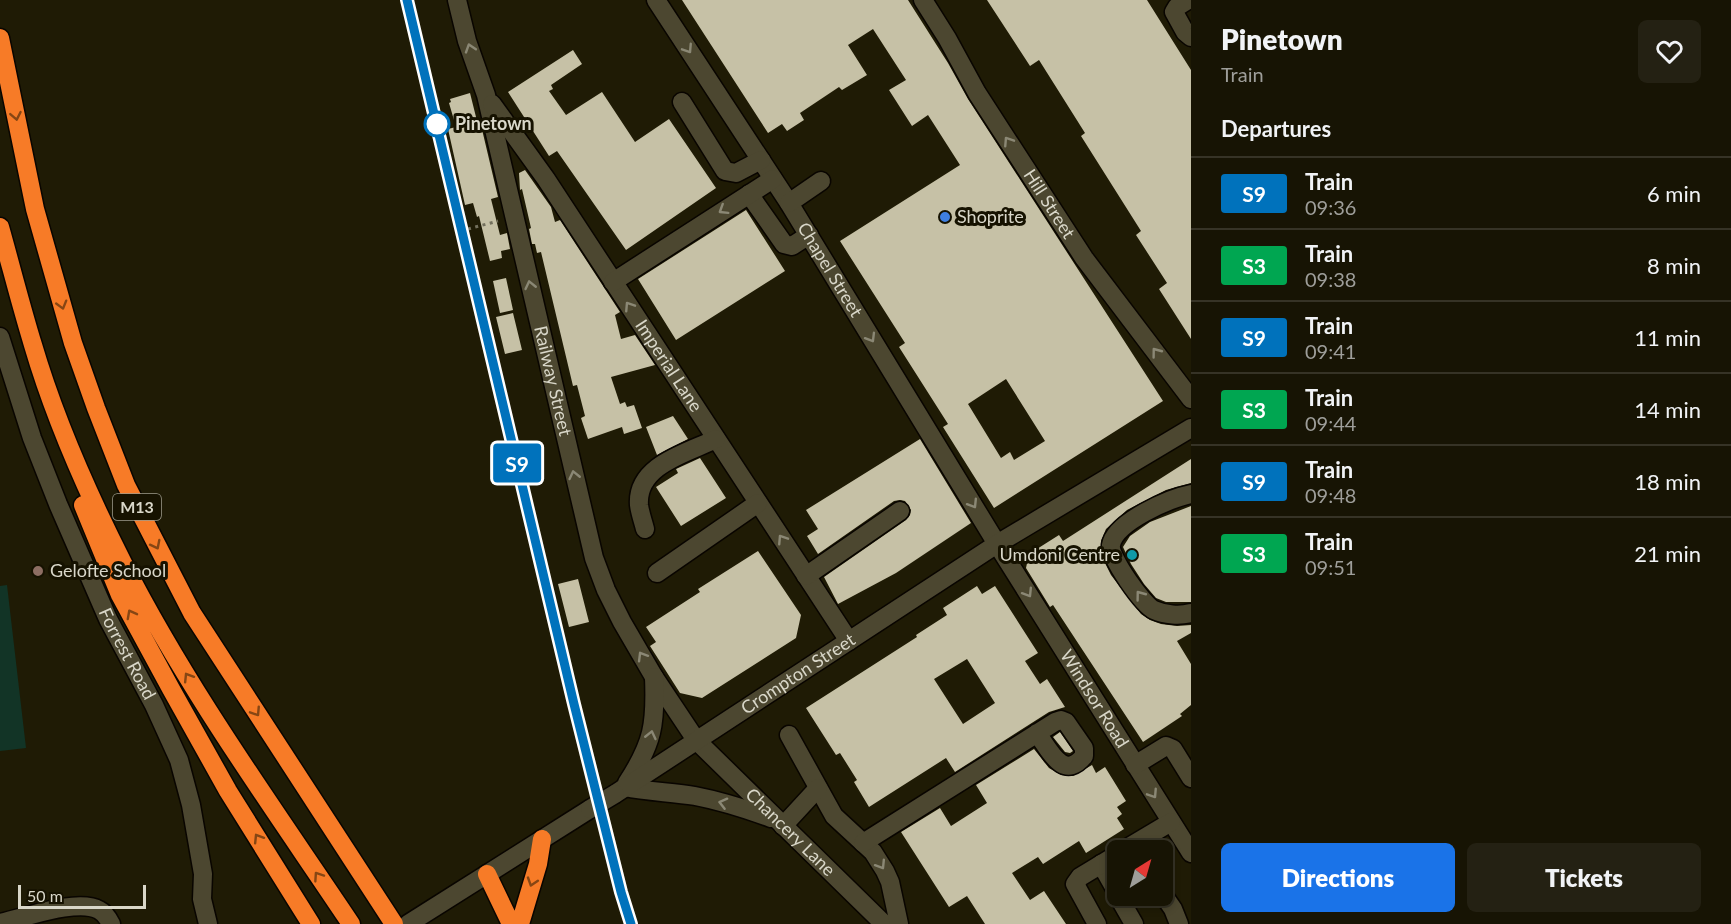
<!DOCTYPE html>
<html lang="en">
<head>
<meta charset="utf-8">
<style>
	:root { --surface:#171404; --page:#242113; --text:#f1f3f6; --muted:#9e9e9a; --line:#363326; --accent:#1a73e8 }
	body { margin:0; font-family:Lato,sans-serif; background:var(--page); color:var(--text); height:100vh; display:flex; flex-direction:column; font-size:22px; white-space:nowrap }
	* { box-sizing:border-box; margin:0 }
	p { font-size:20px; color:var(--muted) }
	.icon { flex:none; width:33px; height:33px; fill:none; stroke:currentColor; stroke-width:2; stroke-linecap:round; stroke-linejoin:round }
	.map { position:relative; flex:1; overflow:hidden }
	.sheet { display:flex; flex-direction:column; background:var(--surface); width:540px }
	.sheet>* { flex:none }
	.badge { padding:0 12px; border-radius:4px; font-size:21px; line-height:39px }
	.needle { width:39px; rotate:37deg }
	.buttons { position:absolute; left:1107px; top:840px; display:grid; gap:12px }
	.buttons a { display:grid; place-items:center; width:66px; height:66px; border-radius:9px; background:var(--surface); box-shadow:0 3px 9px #0003,0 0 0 2px var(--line); font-size:30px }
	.scale { position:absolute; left:18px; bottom:15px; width:128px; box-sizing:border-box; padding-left:6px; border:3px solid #d9d7c9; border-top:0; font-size:16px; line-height:21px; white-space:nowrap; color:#d9d7c9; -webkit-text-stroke:4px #161200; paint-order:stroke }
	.map>.badge { position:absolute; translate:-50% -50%; box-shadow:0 0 0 3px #fff }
	h2 { padding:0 30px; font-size:22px; line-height:54px }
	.round { display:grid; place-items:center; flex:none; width:63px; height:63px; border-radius:9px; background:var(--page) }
	.head { display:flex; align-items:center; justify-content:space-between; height:102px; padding:0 30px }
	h1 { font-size:28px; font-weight:800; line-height:45px }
	.cta { display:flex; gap:12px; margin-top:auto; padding:12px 30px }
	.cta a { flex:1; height:69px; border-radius:9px; background:var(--accent); color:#fff; font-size:24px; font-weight:800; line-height:69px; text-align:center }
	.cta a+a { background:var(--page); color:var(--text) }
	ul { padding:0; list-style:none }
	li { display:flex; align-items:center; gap:18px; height:72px; padding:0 30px; border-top:2px solid var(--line) }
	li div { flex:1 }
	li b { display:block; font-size:22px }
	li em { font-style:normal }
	li .badge { min-width:66px; font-weight:700; text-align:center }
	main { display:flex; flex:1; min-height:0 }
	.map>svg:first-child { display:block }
</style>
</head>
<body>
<main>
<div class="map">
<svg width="1191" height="924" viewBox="0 0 1191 924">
	<rect width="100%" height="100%" fill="#1f1b05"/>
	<!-- green -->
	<path fill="#123426" d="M7 585 26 748 0 751V586Z"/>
	<!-- building -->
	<path fill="#c6c1a6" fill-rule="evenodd" d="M682 0H908L948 63 968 99 1163 401 994 508 943 427 948 424 899 347 905 343 840 241 960 165 928 115 912 126 889 90 906 80 873 29 848 45 867 75 842 90 839 87 800 113 804 120 787 131 782 124 768 133ZM1006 379 1045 441 1014 460 1010 452 1001 458 968 404Z
		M987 0H1147L1191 70V339L1159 289 1167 283 1136 235 1141 231 1081 136 1085 133 1039 60 1030 66Z
		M573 50 582 64 551 85 553 89 549 91 566 115 602 92 635 142 669 119 716 188 626 250 557 151 549 156 508 92Z
		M470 93 477 121H480L498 197 491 199 500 235 507 233 510 249 501 251 502 258 490 261 479 216 477 217 473 203 465 205 448 129 456 127 449 103 451 102 450 99Z
		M525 170 551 207 555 222 560 220 620 312 615 315 621 339 635 335 655 365 611 377 620 404 625 402 627 407 634 405 642 428 624 434 622 427 588 439 581 418 585 416 577 385 573 386 541 252 537 253 535 244H532L529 229 531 228 522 189 520 190 519 173Z
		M746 210 785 271 676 340 638 279Z
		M506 278 513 310 500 313 493 281Z
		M513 313 522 350 505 354 496 317Z
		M673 416 688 439 657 455 646 427Z
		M920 439 971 523 896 573 838 604 824 577 906 520 910 515 911 510 905 501 900 500 894 501 818 554 807 536 818 529 806 510Z
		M700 458 726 498 681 526 656 487 678 473 676 469Z
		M1191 459V483L1166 490 1127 510 1106 529 1101 541V555L1111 575 1141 614 1150 620 1161 624 1177 626 1191 625V633L1177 641 1191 664V705L1180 714 1182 716 1143 742 1053 605 1050 607 1026 568 1029 554 1059 535 1063 541Z
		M1191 506V602H1166L1156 598 1144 584 1131 564 1123 547 1130 536 1150 522Z
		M758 551 801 615 796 638 702 698 680 693 650 646 656 642 646 627 700 592 698 589Z
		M578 579 589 622 569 627 558 584Z
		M977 586 982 594 995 586 1038 653 1025 661 1040 684 1047 679 1065 707 1049 712 955 772 946 758 869 807 854 782 857 780 840 753 836 755 806 708 917 637 916 635 947 615 943 608ZM967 659 995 703 963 724 934 679Z
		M1060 732 1073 751 1070 753 1065 752 1053 737Z
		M1034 749 1049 768 1061 775 1073 776 1092 765 1096 773 1105 767 1126 801 1117 807 1122 814 1117 818 1124 829 1086 853 1079 841 1043 864 1038 857 1012 873 1030 900 1044 891 1066 924H985L967 896 949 907 901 832 940 808 951 826 987 803 976 785Z"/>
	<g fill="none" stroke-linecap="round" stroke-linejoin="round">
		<defs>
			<g id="minor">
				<path id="s1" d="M457 0 467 41 486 95 594 558 606 590 622 622 654 677 696 740 884 924"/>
				<path id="s2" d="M656 0 789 203 997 544 1191 853"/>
				<path id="s3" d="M923 0 947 38 977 93 1084 258 1191 399"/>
				<path d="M1188 0 1177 7 1174 12 1185 32 1191 37"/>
				<path d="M682 102 725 171 736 173 761 160"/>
				<path id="s4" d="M492 104 546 179 849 641"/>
				<path d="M749 194 784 244 792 246 809 235"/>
				<path d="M789 203 821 181"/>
				<path d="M613 282 773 179"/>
				<path id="s5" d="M0 337 32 438 58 504 108 619 154 705 179 760 191 805 203 874 202 899 208 924"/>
				<path d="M1191 494C1170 498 1115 522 1111 545 1109 557 1143 605 1154 610 1165 615 1180 616 1191 613"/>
				<path d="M645 529C643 521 640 513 639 505 636 465 687 453 716 439"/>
				<path d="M657 573 758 503"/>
				<path d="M806 576 900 511"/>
				<path d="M789 735 834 816 873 852 885 871 890 882 899 924"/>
				<path d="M1135 765 1166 746 1173 749 1191 778"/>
				<path d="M627 783C653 743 656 724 654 677"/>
				<path d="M625 787C648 792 672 792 695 796 721 801 746 809 771 818"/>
				<path id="s6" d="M615 794 997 544 1191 428"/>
				<path d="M783 826 818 788"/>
				<path d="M863 843 1055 722 1061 720 1066 722 1084 748V756C1063 782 1049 749 1037 733"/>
				<path d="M1124 850 1171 822"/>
				<path d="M1101 864 1118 894"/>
				<path d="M1162 893 1173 909 1179 924"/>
				<path d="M1118 896 1134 924"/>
				<path d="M0 923C24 918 78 898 99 910 105 913 108 918 111 924"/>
				<path d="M408 924 590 809"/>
				<path d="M1097 924 1075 884 1080 877 1118 854"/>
			</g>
			<path id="highway" d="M0 38 35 209 73 343 96 408 126 485 192 613 394 924
				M0 227C11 266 21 306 33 345 55 420 88 494 123 563 188 690 272 806 351 924
				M83 505 120 595 171 689 228 791 311 924
				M487 874 511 924
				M520 924 538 864 542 839"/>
		</defs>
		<!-- minor casing -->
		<use href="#minor" stroke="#090500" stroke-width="21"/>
		<!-- highway casing -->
		<use href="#highway" stroke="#090500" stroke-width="21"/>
		<!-- path -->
		<path stroke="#73705d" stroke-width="3" stroke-dasharray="3 4.5" stroke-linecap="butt" d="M468 229 498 221"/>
		<!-- minor -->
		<use href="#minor" stroke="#4c4730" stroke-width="18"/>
		<!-- highway -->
		<use href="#highway" stroke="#f77b27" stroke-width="18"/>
		<!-- rail -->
		<path stroke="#9e9b8a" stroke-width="4.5" d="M407 0 574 704 621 892 631 924"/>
		<defs>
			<path id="minor-bridge" d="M590 809 615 794"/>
		</defs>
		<!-- minor-bridge casing -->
		<use href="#minor-bridge" stroke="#090500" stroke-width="21" stroke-linecap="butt"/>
		<!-- minor-bridge -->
		<use href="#minor-bridge" stroke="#4c4730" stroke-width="18"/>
	</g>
	<!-- one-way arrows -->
	<defs><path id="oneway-chevron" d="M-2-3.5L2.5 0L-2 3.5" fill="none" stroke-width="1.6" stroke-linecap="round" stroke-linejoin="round" transform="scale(1.5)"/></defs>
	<g stroke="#8b8875">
		<use href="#oneway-chevron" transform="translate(470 48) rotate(-108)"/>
		<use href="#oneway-chevron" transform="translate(688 49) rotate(57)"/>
		<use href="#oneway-chevron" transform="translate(1008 141) rotate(-123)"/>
		<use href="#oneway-chevron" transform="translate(723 210) rotate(148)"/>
		<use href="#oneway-chevron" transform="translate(530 285) rotate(-103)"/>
		<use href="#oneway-chevron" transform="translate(629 306) rotate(-123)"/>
		<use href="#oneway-chevron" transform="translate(871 338) rotate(59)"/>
		<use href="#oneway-chevron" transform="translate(1156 352) rotate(-127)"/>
		<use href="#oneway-chevron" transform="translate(574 475) rotate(-103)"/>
		<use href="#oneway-chevron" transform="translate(973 504) rotate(58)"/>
		<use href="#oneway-chevron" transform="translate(782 539) rotate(-123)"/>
		<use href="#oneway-chevron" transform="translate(1028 593) rotate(58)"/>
		<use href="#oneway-chevron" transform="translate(1140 595) rotate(-127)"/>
		<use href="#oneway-chevron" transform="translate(642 656) rotate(-121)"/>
		<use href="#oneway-chevron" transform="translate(651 735) rotate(-77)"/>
		<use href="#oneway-chevron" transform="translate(1153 794) rotate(57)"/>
		<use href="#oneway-chevron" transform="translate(723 803) rotate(-166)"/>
		<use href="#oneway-chevron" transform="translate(881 865) rotate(58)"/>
	</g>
	<g stroke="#864614">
		<use href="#oneway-chevron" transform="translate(16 116) rotate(79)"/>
		<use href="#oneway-chevron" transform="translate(62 305) rotate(74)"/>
		<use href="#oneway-chevron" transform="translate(156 545) rotate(63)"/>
		<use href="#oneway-chevron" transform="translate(131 614) rotate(-118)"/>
		<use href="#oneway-chevron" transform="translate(188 677) rotate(-122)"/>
		<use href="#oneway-chevron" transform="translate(256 712) rotate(57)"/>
		<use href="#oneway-chevron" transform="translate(258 838) rotate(-122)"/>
		<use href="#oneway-chevron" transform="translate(318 876) rotate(-124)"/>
		<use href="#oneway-chevron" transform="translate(532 882) rotate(108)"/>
	</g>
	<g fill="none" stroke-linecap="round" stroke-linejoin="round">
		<defs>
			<path id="line" d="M407 0 574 704 621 892 631 924"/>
		</defs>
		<!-- line casing -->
		<use href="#line" stroke="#fff" stroke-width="14"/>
		<!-- line -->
		<use href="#line" stroke="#0072bc" stroke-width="9"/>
	</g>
	<!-- markers -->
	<circle fill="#fff" stroke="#0072bc" stroke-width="3" cx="437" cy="124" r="12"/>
	<circle fill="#3f7fe0" stroke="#161200" stroke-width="2" cx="945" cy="217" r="6"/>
	<circle fill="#0f9aa8" stroke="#161200" stroke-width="2" cx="1132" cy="555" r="6"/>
	<circle fill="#8d6e63" stroke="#161200" stroke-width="2" cx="38" cy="571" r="6"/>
	<g text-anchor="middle" stroke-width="6" stroke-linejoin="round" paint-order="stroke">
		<!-- shield labels -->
		<rect fill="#161200" stroke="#9e9c8d" stroke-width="1.5" x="113" y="494" width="48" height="26" rx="4.5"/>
		<g font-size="16" font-weight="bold" fill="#d9d7c9">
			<text x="137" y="513">M13</text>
		</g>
		<!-- stop labels -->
		<g font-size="18" font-weight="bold" fill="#d9d7c9" stroke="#161200" text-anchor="start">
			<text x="455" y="130">Pinetown</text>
		</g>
		<!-- street labels -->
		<g font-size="18" fill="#d9d7c9" stroke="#161200">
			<text dy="6" stroke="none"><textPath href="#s3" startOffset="240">Hill Street</textPath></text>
			<text dy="6" stroke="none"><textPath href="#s2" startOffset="321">Chapel Street</textPath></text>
			<text dy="6" stroke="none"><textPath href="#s4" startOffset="316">Imperial Lane</textPath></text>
			<text dy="6" stroke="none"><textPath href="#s1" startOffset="393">Railway Street</textPath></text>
			<text dy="6" stroke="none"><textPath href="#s5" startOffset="342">Forrest Road</textPath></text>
			<text dy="6" stroke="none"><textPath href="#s6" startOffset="219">Crompton Street</textPath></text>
			<text dy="6" stroke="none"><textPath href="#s2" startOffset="825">Windsor Road</textPath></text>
			<text dy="6" stroke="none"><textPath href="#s1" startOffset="916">Chancery Lane</textPath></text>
		</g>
		<!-- poi labels -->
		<g font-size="18" fill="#d9d7c9" stroke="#161200" text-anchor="start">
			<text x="957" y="223">Shoprite</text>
			<text x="1120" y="561" text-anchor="end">Umdoni Centre</text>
			<text x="50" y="577">Gelofte School</text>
		</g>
	</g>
</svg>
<div class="buttons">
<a><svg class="needle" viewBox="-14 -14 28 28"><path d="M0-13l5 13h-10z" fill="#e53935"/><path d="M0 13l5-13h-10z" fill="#9e9e9a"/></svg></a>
</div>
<div class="scale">50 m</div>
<b class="badge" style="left:517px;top:463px;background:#0072bc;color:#fff">S9</b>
</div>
<section class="sheet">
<div class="head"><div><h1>Pinetown</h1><p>Train</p></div><a class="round"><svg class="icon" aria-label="heart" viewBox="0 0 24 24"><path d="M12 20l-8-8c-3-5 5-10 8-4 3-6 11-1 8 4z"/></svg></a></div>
<h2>Departures</h2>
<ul>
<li><span class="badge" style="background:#0072bc;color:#fff">S9</span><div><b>Train</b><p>09:36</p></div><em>6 min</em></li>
<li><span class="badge" style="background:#00a651;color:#fff">S3</span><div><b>Train</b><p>09:38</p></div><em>8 min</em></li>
<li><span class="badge" style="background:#0072bc;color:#fff">S9</span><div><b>Train</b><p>09:41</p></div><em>11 min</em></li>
<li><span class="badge" style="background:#00a651;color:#fff">S3</span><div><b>Train</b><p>09:44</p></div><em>14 min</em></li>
<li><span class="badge" style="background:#0072bc;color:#fff">S9</span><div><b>Train</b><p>09:48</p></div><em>18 min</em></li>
<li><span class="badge" style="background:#00a651;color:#fff">S3</span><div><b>Train</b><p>09:51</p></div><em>21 min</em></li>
</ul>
<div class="cta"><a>Directions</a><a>Tickets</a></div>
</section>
</main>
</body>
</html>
